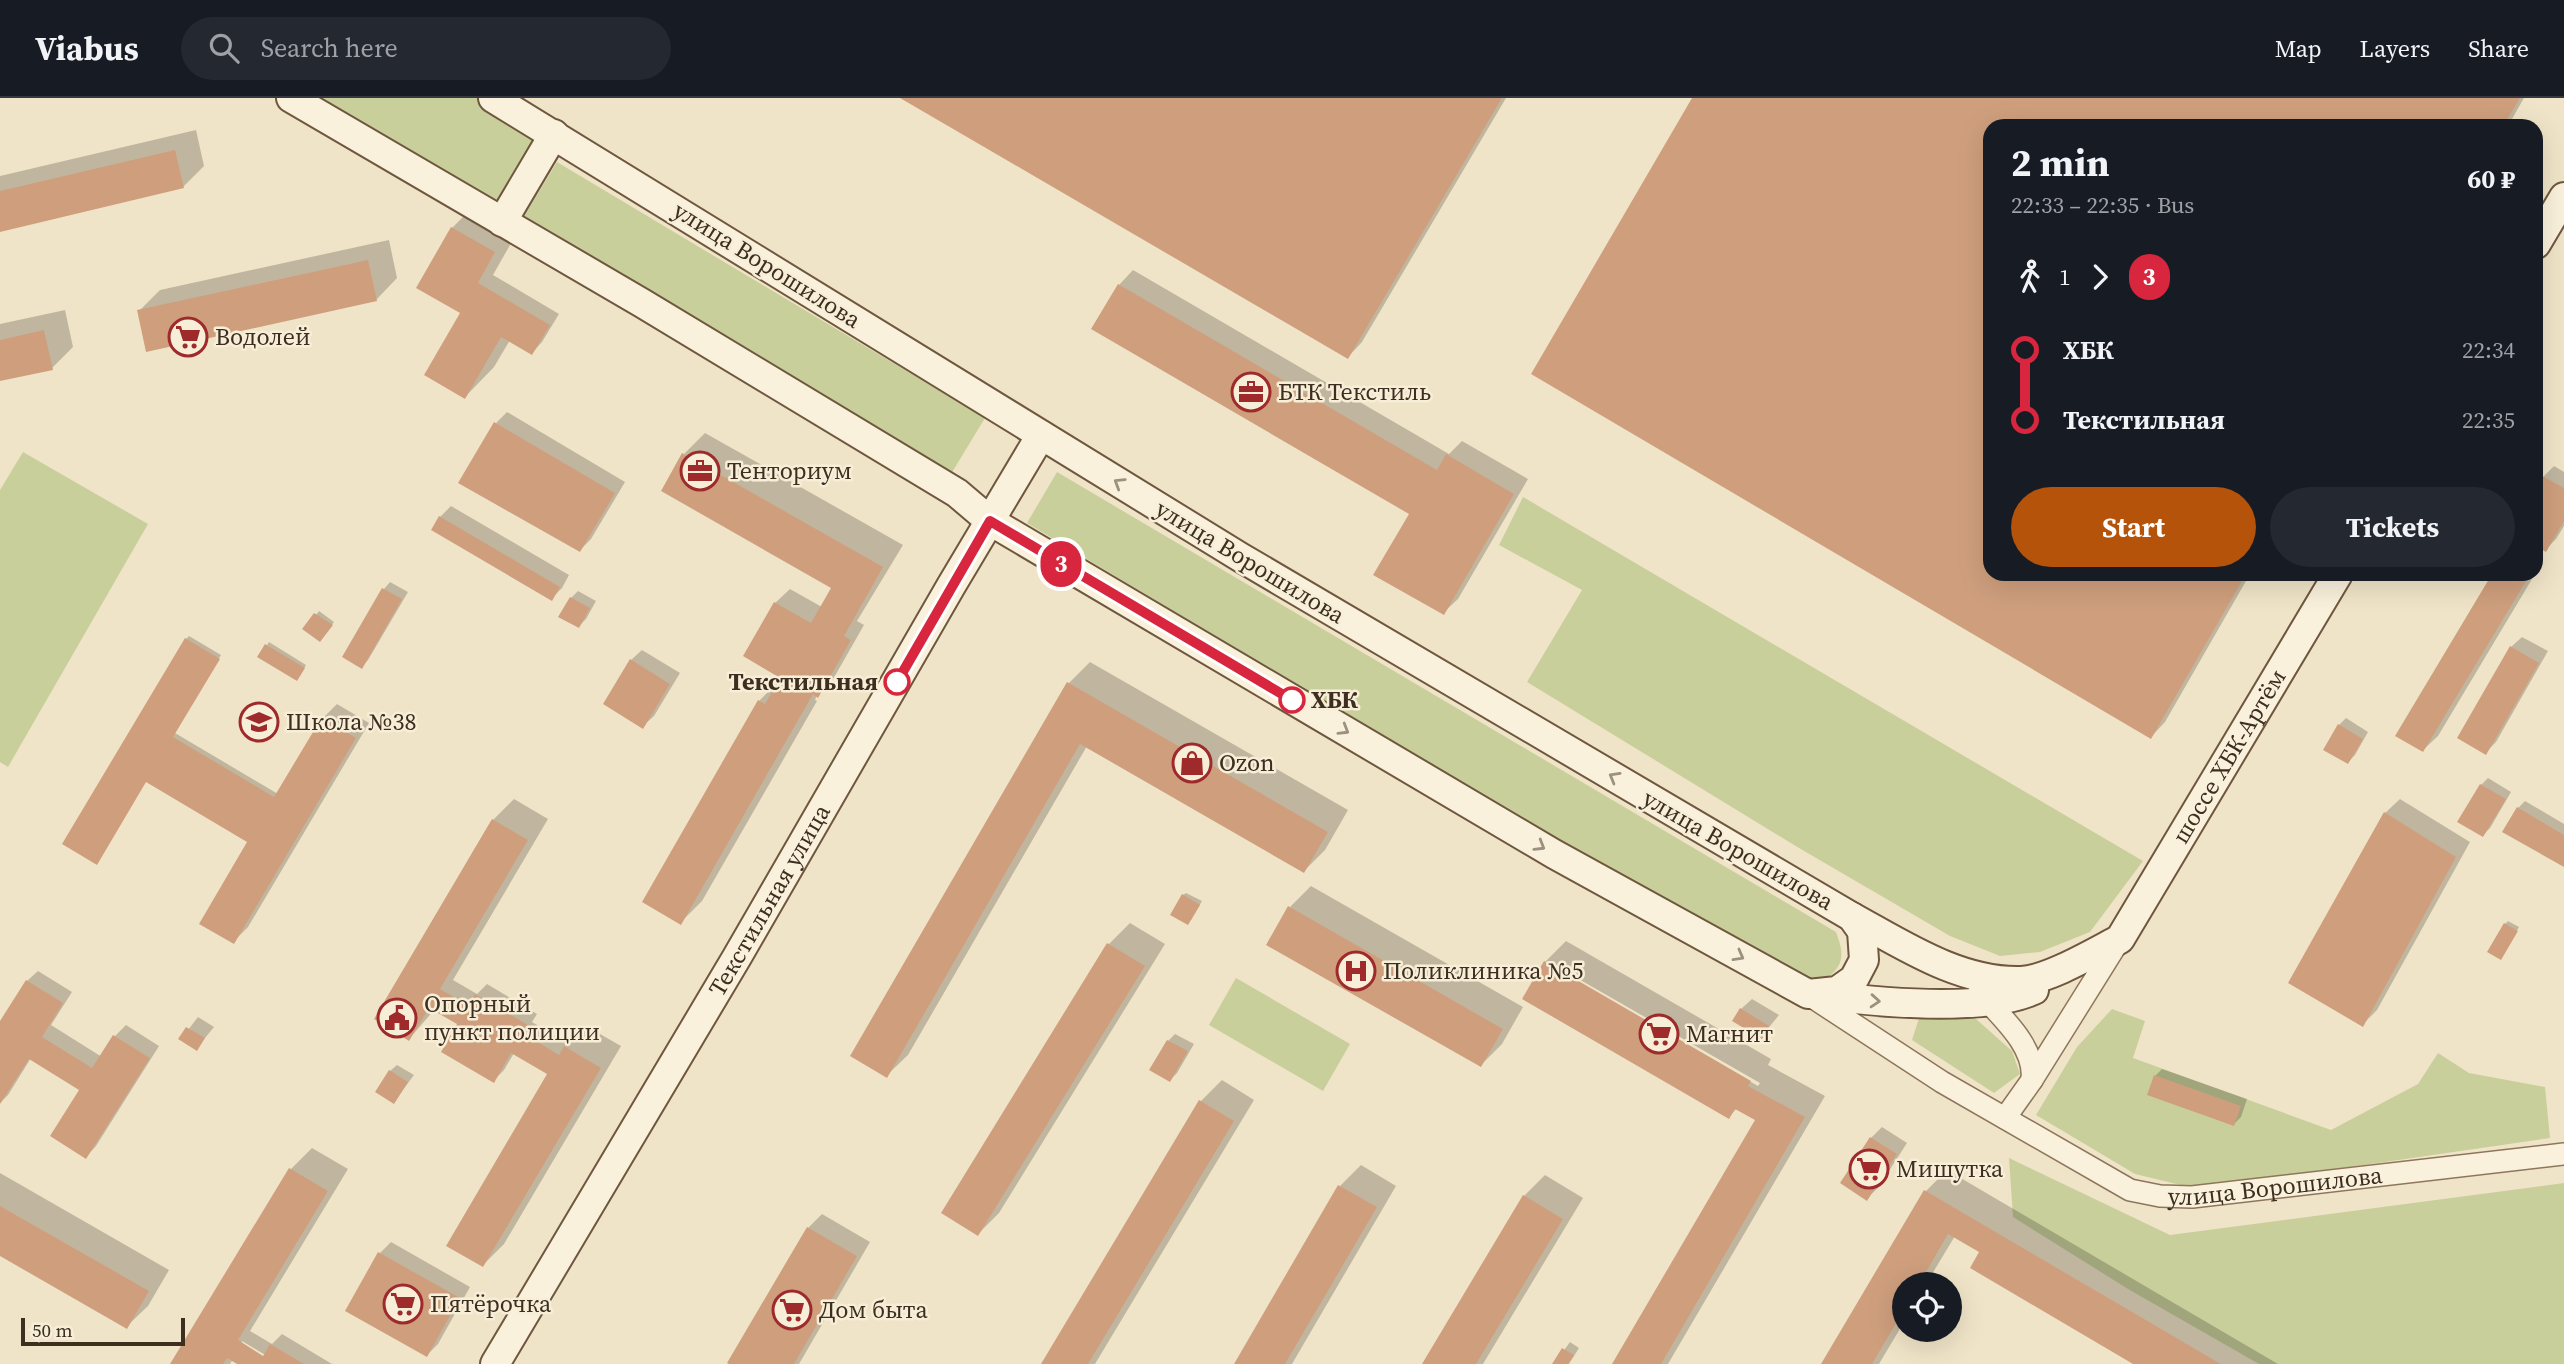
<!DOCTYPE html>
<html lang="en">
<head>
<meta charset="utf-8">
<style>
	:root { --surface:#171b24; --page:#242831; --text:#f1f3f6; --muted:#9ea1a6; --line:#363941; --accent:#b45309 }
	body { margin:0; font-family:"Source Serif 4",serif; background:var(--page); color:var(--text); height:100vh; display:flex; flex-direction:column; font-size:26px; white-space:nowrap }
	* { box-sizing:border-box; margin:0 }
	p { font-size:23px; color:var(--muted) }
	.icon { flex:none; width:38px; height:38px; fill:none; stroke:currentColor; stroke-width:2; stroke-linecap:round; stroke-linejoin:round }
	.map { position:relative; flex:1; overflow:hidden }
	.sheet { position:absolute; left:1983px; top:21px; width:560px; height:462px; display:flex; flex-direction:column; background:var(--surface); border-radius:21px; box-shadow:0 7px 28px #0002 }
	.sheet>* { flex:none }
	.badge { padding:0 14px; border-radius:23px; font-size:24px; line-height:46px }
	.fabs { position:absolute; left:1892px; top:1174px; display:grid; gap:14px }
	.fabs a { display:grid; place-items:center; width:70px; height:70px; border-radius:50%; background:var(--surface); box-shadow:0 7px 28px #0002; font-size:35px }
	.scale { position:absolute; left:21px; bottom:18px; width:164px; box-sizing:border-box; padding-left:7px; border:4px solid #3d2e20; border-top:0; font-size:19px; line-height:24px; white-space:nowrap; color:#3d2e20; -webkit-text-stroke:5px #f7eed8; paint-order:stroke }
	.map>.badge { position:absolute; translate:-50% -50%; box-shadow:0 0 0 4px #fff }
	.legs { display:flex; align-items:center; gap:10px; height:77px; padding:0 28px; font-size:23px }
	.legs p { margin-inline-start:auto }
	.overview { display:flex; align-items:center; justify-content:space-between; height:119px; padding:0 28px }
	h1 { font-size:38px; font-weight:700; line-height:52px }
	.cta { display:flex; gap:14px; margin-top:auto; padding:14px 28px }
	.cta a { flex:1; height:80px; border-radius:42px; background:var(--accent); color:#fff; font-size:28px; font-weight:700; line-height:80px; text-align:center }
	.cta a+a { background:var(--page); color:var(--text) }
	ul { padding:0 28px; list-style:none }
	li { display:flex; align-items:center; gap:24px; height:70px; font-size:26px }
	li i { display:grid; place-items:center; width:10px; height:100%; margin:0 9px; background:currentColor }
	li i::after { content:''; width:18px; height:18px; margin:-9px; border:5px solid; border-radius:50%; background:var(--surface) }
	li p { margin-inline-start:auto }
	li:first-child i { background:linear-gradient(#0000 50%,currentColor 0) }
	li:last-child i { background:linear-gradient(currentColor 50%,#0000 0) }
	header { display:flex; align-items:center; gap:42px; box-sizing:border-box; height:98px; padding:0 35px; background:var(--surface); border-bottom:2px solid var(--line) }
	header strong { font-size:33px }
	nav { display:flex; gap:38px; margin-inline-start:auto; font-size:24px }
	.search { width:490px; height:63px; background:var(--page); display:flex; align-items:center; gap:18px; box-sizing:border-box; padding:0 24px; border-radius:38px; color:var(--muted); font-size:26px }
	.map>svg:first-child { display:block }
</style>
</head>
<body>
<header>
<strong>Viabus</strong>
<div class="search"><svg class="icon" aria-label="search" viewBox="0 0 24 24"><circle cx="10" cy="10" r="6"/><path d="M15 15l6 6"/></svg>Search here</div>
<nav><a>Map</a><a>Layers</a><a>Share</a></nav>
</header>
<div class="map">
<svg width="2564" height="1266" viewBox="0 0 2564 1266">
	<rect width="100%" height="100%" fill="#f0e4c8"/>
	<!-- green -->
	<path fill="#c9cf9b" d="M291 0H493L554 36 502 124Z
		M557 64 985 320 951 376 523 120Z
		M23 354 148 426 8 669 0 664V392Z
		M1057 374 1836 834C1846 860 1843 869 1821 885L1783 880 1027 425Z
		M1523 399 2143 763 2090 834 2040 854 2000 858 1950 838 1799 750 1527 584 1582 492 1499 447Z
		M1236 880 1350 946 1323 993 1209 927Z
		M2112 911 2145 923 2133 960 2331 1032 2418 986 2438 955 2469 975 2545 989 2550 1040 2197 1091 2135 1076 2036 1017 2077 949Z
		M1920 917 1975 920 2012 953 2020 976 1994 995 1912 942Z
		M2009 1060 2170 1137 2564 1085V1266H2259L2128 1191 2013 1119Z"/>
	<!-- shadow -->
	<path fill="#0003" fill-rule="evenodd" d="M904 0H1506L1362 244 1348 259Z
		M1694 0H2524L2508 28H1990V476H2250L2165 624 2151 639 1534 275Z
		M196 32 204 68 183 89 0 132V78Z
		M482 100 523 124 493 177 559 216 542 244 532 255 510 242 494 269 465 299 463 214 452 130Z
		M389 142 397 180 376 202 139 213 160 192Z
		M1133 172 1449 356 1462 343 1528 381 1458 501 1443 515 1411 415 1119 187Z
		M65 212 73 249 52 270 0 282V226Z
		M507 314 625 384 591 441 580 452 496 325Z
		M705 335 903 447 857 523 864 527 832 583 817 597 815 602 817 603 702 803 681 824 759 603 780 582 775 505 790 491 822 509 833 489 684 356Z
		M2554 368 2564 374V428L2556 441 2545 452 2536 446V392L2543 379Z
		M451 408 569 477 562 490 551 501 440 419Z
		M2494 476H2535L2438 638 2423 652Z
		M390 484 408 494 368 562 362 569 344 558 384 491Z
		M578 493 596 503 586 521 579 528 571 500Z
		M319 513 334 524 323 539 305 531Z
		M189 538 221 557 175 635 278 696 323 620 337 606 369 625 248 829 233 844 250 743 147 682 186 541Z
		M2522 539 2548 553 2496 644 2486 654 2511 549Z
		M269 544 306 567 300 578 267 547Z
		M642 552 680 575 654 618 643 628 631 562Z
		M1090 564 1348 712 1325 752 1304 773 1087 648 908 957 886 978 1069 585Z
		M2346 620 2368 634 2355 657 2348 664 2339 627Z
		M2488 680 2511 694 2490 730 2483 737 2481 687Z
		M514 701 548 721 453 882 477 896 487 886 537 916 532 924 569 946 586 928 621 948 504 1146 483 1167 553 969 514 955 504 972 493 983 460 926 435 911 409 941 493 722Z
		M2400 701 2470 744 2377 912 2363 926 2385 715Z
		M2525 703 2564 726V767L2518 710Z
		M1311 788 1523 909 1502 946 1481 967 1290 809Z
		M1186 795 1202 803 1191 822 1183 797Z
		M2508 823 2519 829 2503 857 2505 826Z
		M1130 825 1165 846 999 1115 978 1136 943 1115 1109 846Z
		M1566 843 1771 961 1768 967 1825 998 1668 1266H1614L1757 1021 1737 1010 1729 1019 1524 901 1545 864ZM1549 864 1760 985 1758 988 1549 868Z
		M38 873 72 894 51 927 102 959 115 938 126 927 159 948 96 1048 86 1059 81 991 31 960 8 997 0 1005V926L27 883Z
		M1752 901 1779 917 1761 939 1741 911Z
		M198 919 214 929 196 951 181 941Z
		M1175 936 1194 946 1177 975 1170 982 1168 943Z
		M397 967 414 977 394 1004 390 973Z
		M2162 971 2247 1001 2241 1019 2234 1026 2155 978Z
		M1222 982 1254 1002 1095 1266H1043L1201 1003Z
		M1882 1029 1907 1045 1878 1090 1867 1100 1871 1040Z
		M312 1050 348 1071 250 1233 272 1246 282 1236 332 1266H240L233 1261 230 1266H172L291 1071ZM242 1243 272 1261 270 1264 242 1247Z
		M1361 1067 1396 1088 1292 1266H1236L1340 1088Z
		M1947 1072 2278 1266H2136L1982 1154 1955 1138 1926 1186H1904V1224L1879 1266H1823L1926 1093Z
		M0 1075 169 1172 148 1208 126 1229 0 1156Z
		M1545 1077 1583 1100 1483 1266H1424L1524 1098Z
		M822 1116 870 1144 799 1266H732L808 1130Z
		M391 1144 470 1189 438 1246 427 1257 380 1155Z
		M1570 1244 1579 1250 1569 1266H1554Z"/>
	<!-- building -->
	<path fill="#cf9f7d" d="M900 0H1502L1348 261Z
		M1692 0H2520L2503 28H1990V476H2246L2151 641 1531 276Z
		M175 52 184 90 0 134V93Z
		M451 129 495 154 478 185 550 227 532 257 501 239 465 301 424 277 460 215 416 190Z
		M368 162 377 203 146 254 137 212Z
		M1118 186 1437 372 1446 356 1514 396 1444 517 1373 477 1409 416 1091 231Z
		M44 232 53 272 0 283V242Z
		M494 324 615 395 580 454 458 385Z
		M682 355 883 469 844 538 851 542 818 600 813 596 681 827 642 804 758 602 765 606 780 580 743 558 774 504 811 525 831 490 661 393Z
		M2542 378 2564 390V423L2546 454 2536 448V388Z
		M439 418 560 489 552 503 431 432Z
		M2492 476H2514L2526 483 2423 654 2395 638Z
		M382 490 402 501 362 571 342 559Z
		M570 499 590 510 579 530 558 519Z
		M314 515 333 527 320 544 302 531Z
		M185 540 220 561 173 639 274 699 322 619 356 640 234 846 199 826 247 744 146 684 97 767 62 746Z
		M265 546 305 570 297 583 257 559Z
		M2510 548 2539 565 2486 657 2457 640Z
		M630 561 670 586 643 631 603 606Z
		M1067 584 1328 734 1304 775 1080 646 887 980 850 958Z
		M2338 626 2363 641 2348 666 2323 652Z
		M2480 686 2506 701 2483 739 2457 724Z
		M2517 709 2564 737V769L2502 734Z
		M2384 714 2456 759 2363 929 2288 885Z
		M492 721 528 742 440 891 468 907 475 896 528 927 523 935 559 957 564 948 601 970 483 1169 446 1148 547 976 511 955 494 985 441 954 457 926 429 910 409 943 374 921Z
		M1182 796 1200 807 1188 827 1170 817Z
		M1288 808 1503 931 1481 969 1266 847Z
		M2504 825 2518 833 2501 862 2487 854Z
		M1107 845 1145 868 978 1138 941 1115Z
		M1544 863 1751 983 1748 988 1805 1019 1661 1266H1612L1755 1022 1735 1011 1729 1021 1522 901Z
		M26 882 63 905 42 939 92 970 113 937 150 960 86 1061 50 1038 79 992 29 961 0 1006V923Z
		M1740 910 1769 928 1762 941 1732 923Z
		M186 929 205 940 197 953 178 941Z
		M1167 942 1188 953 1170 984 1149 972Z
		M389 972 408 984 394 1006 375 994Z
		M2154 977 2241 1008 2234 1028 2147 997Z
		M1199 1002 1234 1023 1088 1266H1041Z
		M1870 1039 1897 1056 1867 1103 1840 1085Z
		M289 1070 328 1093 238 1242 263 1258 270 1246 304 1266H237L227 1260 223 1266H170Z
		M1338 1087 1377 1109 1285 1266H1234Z
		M1924 1092 2214 1262 2221 1266H2133L1970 1170 1979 1154 1948 1136 1919 1186H1904V1212L1872 1266H1821Z
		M1523 1097 1563 1121 1476 1266H1422Z
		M0 1108 149 1193 127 1231 0 1158Z
		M807 1129 857 1158 794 1266H729L727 1265Z
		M378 1154 460 1200 427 1259 345 1213Z
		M1562 1250 1574 1257 1568 1266H1552Z"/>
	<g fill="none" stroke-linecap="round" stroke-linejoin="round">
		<defs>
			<g id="street">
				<path d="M1979 894C2000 918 2036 948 2032 982"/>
				<path id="s1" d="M1809 897 1942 984 2130 1092 2160 1098 2192 1099 2564 1056"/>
				<path d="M2005 1020 2032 982 2120 841"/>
			</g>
			<g id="secondary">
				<path d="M291 0 642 205 957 395 990 423 1554 756 1808 896 1837 893 1854 881 1864 862 1862 833 1852 819 1240 459 493 0"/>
				<path d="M502 124 554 36"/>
				<path d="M2536 146 2564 99"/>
				<path id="s2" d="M1852 819C1903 847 1960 885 2021 883 2048 882 2095 854 2120 841L2338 476"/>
				<path d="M1821 897C1876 904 1983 915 2034 892"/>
				<path id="s3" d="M495 1266 737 859 951 488 1041 337"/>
			</g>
		</defs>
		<!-- street casing -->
		<use href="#street" stroke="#8d765c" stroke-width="24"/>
		<!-- secondary casing -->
		<use href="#secondary" stroke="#6f573f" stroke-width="32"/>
		<!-- street -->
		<use href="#street" stroke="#faf1dc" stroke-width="21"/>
		<!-- secondary -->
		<use href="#secondary" stroke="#faf1dc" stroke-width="28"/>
	</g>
	<!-- one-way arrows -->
	<defs><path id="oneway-chevron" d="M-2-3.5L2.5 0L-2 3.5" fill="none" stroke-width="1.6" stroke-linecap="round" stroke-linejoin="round" transform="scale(1.75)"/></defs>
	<g stroke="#9c907e">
		<use href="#oneway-chevron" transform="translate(1119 385) rotate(-148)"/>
		<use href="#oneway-chevron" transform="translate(1344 632) rotate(31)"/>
		<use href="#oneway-chevron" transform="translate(1614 679) rotate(-150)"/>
		<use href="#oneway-chevron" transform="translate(1540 748) rotate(31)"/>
		<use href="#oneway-chevron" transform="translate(1739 858) rotate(29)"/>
		<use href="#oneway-chevron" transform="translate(1875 903) rotate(4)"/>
	</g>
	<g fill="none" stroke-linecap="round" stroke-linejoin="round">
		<defs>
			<path id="line-1" d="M897 584 990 423 1292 602"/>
		</defs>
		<!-- line-1 casing -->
		<use href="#line-1" stroke="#fff" stroke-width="16"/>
		<!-- line-1 -->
		<use href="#line-1" stroke="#d7263d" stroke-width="10"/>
	</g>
	<!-- icons -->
	<defs>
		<symbol id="supermarket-ring" viewBox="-11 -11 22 22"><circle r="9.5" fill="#f7eed8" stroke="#9e2a2b" stroke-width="1.5"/><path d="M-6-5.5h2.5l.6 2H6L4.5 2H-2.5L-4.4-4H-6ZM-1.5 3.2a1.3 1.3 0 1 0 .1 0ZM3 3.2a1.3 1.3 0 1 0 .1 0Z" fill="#9e2a2b"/></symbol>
		<symbol id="office-ring" viewBox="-11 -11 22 22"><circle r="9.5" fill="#f7eed8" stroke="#9e2a2b" stroke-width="1.5"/><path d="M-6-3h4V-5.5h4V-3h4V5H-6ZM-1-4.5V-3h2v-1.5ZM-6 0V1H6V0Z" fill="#9e2a2b"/></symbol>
		<symbol id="school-ring" viewBox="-11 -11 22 22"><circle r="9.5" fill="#f7eed8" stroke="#9e2a2b" stroke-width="1.5"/><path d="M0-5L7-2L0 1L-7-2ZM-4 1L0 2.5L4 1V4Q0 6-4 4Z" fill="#9e2a2b"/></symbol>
		<symbol id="shop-ring" viewBox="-11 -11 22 22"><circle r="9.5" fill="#f7eed8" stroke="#9e2a2b" stroke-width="1.5"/><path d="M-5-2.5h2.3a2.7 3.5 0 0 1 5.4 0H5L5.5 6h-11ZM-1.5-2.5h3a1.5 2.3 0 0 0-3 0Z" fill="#9e2a2b"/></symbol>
		<symbol id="hospital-ring" viewBox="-11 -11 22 22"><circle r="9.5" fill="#f7eed8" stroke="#9e2a2b" stroke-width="1.5"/><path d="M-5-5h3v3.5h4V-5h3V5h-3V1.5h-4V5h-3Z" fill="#9e2a2b"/></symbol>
		<symbol id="civic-ring" viewBox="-11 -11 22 22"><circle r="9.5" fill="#f7eed8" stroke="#9e2a2b" stroke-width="1.5"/><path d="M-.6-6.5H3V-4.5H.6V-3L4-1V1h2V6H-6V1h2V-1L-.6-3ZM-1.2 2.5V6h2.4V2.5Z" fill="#9e2a2b"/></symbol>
	</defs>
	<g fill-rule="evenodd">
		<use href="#supermarket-ring" x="166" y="217" width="44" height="44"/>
		<use href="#office-ring" x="1229" y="272" width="44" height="44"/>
		<use href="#office-ring" x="678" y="351" width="44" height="44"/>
		<use href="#school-ring" x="237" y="602" width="44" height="44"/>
		<use href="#shop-ring" x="1170" y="643" width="44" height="44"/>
		<use href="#hospital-ring" x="1334" y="851" width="44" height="44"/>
		<use href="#civic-ring" x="375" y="898" width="44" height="44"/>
		<use href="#supermarket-ring" x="1637" y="914" width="44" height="44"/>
		<use href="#supermarket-ring" x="1847" y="1049" width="44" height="44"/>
		<use href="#supermarket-ring" x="381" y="1184" width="44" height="44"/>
		<use href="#supermarket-ring" x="770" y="1190" width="44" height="44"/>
	</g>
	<!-- markers -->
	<g fill="#fff" stroke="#d7263d" stroke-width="3.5">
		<circle cx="897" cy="584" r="12"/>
		<circle cx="1292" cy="602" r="12"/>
	</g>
	<g text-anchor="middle" stroke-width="5" stroke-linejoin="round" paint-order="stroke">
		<!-- street labels -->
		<g font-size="24" fill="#3d2e20" stroke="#f7eed8">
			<text transform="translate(767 167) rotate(32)" y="8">улица Ворошилова</text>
			<text transform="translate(1250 464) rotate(31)" y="8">улица Ворошилова</text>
			<text dy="8" stroke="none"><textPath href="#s2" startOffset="504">шоссе ХБК-Артём</textPath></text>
			<text transform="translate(1738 752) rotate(30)" y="8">улица Ворошилова</text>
			<text dy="8" stroke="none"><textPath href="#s3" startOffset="539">Текстильная улица</textPath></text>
			<text dy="8" stroke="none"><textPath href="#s1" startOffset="522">улица Ворошилова</textPath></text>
		</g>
		<!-- poi labels -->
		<g font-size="24" fill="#3d2e20" stroke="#f7eed8" text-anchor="start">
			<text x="215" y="247">Водолей</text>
			<text x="1278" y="302">БТК Текстиль</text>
			<text x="727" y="381">Тенториум</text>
			<text x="286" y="632">Школа №38</text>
			<text x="1219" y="673">Ozon</text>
			<text x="1383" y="881">Поликлиника №5</text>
			<text x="424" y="914">Опорный<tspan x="424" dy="28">пункт полиции</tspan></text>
			<text x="1686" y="944">Магнит</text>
			<text x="1896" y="1079">Мишутка</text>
			<text x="430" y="1214">Пятёрочка</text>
			<text x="819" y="1220">Дом быта</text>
		</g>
		<!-- stop labels -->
		<g font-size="24" font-weight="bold" fill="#3d2e20" stroke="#f7eed8" text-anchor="end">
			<text x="878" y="592">Текстильная</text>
			<text x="1311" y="610" text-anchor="start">ХБК</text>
		</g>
	</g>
</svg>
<div class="fabs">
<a><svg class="icon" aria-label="locate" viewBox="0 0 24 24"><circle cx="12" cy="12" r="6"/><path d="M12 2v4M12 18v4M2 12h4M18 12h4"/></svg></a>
</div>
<div class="scale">50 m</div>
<b class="badge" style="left:1061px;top:466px;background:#d7263d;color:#fff">3</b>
<section class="sheet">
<div class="overview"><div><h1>2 min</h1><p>22:33 – 22:35 · Bus</p></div><b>60 ₽</b></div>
<div class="legs"><svg class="icon" aria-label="walk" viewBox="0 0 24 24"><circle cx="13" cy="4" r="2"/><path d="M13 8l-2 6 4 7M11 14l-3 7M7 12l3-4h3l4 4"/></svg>1<svg class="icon" aria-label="forward" viewBox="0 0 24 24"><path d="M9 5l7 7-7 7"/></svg><b class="badge" style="background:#d7263d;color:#fff">3</b></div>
<ul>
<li><i style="color:#d7263d"></i><b>ХБК</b><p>22:34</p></li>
<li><i style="color:#d7263d"></i><b>Текстильная</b><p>22:35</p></li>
</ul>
<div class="cta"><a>Start</a><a>Tickets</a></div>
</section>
</div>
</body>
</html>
